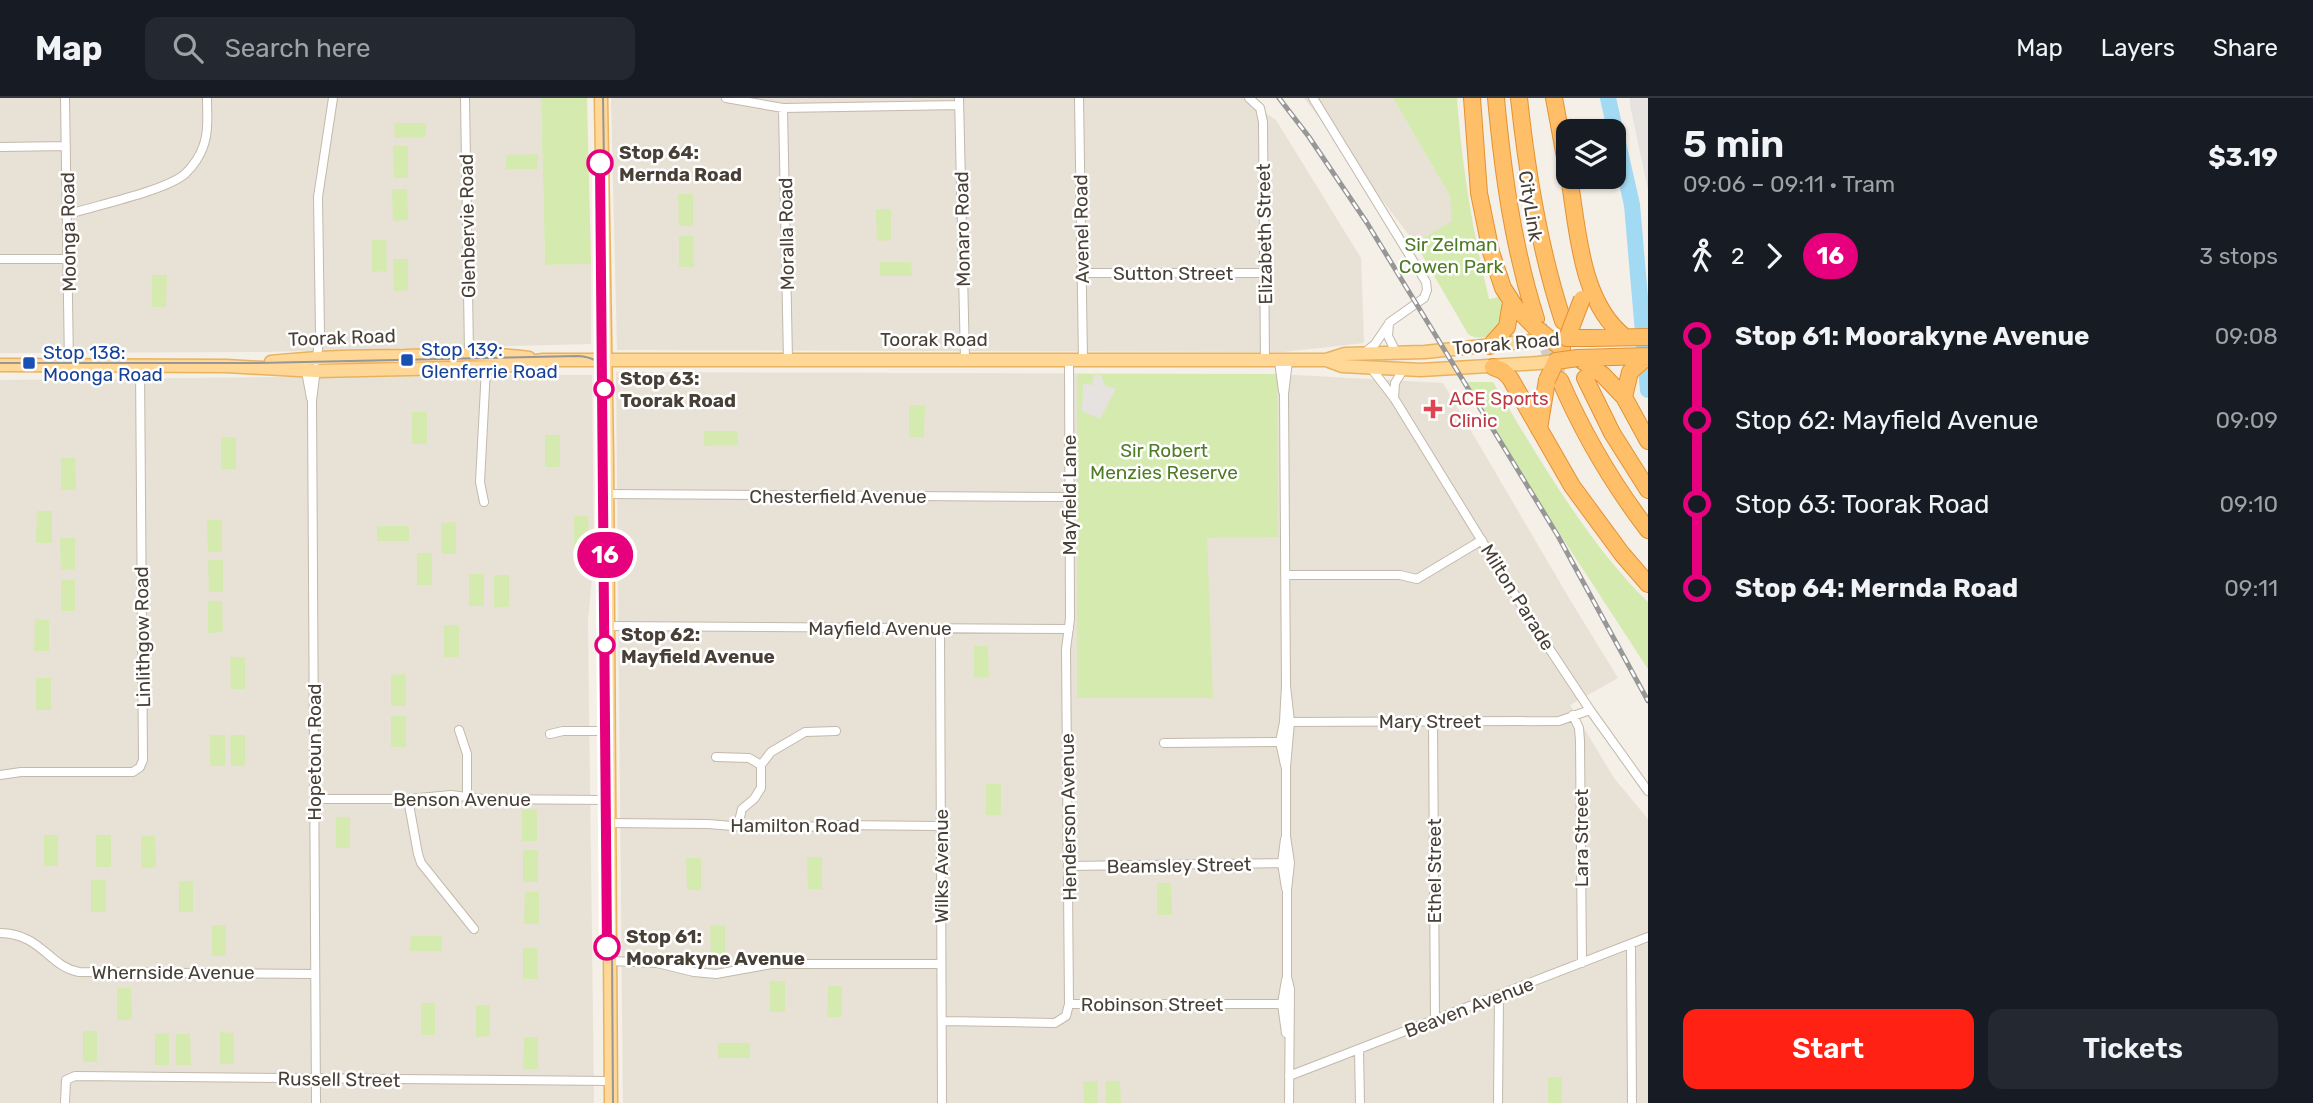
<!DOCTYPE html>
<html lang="en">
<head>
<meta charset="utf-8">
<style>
	:root { --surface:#171b24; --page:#242831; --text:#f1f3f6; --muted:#9ea1a6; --line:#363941; --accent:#ff2114 }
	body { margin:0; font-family:Rubik,sans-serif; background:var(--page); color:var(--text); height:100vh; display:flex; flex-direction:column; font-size:26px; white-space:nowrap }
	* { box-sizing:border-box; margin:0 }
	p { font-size:23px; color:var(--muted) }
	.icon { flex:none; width:38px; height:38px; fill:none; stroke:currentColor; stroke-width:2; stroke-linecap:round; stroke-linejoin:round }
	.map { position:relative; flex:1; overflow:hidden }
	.details { display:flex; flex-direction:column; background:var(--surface); width:665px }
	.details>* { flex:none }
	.badge { padding:0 14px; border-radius:23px; font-size:24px; line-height:46px }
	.buttons { position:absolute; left:1556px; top:21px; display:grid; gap:14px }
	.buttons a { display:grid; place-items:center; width:70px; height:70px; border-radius:14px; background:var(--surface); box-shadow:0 2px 5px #0004; font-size:35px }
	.map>.badge { position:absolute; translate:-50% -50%; box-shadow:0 0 0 4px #fff }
	.legs { display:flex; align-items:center; gap:10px; height:77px; padding:0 35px; font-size:23px }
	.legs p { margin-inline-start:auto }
	.overview { display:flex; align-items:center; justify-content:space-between; height:119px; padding:0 35px }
	h1 { font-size:38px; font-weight:600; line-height:52px }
	.cta { display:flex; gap:14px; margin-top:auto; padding:14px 35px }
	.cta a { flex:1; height:80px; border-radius:14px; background:var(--accent); color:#fff; font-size:28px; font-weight:600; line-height:80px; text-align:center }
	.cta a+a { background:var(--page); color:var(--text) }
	ul { padding:0 35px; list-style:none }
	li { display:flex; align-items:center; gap:24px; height:84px; font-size:26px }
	li i { display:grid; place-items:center; width:10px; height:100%; margin:0 9px; background:currentColor }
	li i::after { content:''; width:18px; height:18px; margin:-9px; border:5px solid; border-radius:50%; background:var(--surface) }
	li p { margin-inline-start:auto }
	li:first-child i { background:linear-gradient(#0000 50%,currentColor 0) }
	li:last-child i { background:linear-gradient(currentColor 50%,#0000 0) }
	header { display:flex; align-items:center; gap:42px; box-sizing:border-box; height:98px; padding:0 35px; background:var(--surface); border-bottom:2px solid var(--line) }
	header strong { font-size:33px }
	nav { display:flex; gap:38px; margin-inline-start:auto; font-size:24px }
	.search { width:490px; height:63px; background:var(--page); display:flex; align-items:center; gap:18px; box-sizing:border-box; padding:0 24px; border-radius:14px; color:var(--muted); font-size:26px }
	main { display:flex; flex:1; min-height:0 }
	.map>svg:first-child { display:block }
</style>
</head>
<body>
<header>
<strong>Map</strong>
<div class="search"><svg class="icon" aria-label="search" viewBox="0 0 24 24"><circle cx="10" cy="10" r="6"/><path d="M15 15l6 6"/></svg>Search here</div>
<nav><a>Map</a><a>Layers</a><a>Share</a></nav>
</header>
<main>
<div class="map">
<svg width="1648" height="1005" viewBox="0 0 1648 1005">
	<rect width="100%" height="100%" fill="#f4efe7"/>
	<!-- residential -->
	<path fill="#e8e1d5" d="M0 0H541L545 167 591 166V246L262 254 0 255Z
		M611 0H1243L1276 22 1361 160 1364 245 1283 254 617 252Z
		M1304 0H1393L1450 98 1453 123 1415 145Z
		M616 274 1277 276 1443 285 1569 500 1618 580 1570 607 1614 680 1648 721V1005H623Z
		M473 277H592L594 458 588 523 594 1005H0V282Z"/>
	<!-- green -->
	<path fill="#d5eaaf" d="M541 0H587L591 166 545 167Z
		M1393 0H1457C1462 69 1473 135 1489 201L1499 199C1501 205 1504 211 1503 217 1500 234 1483 246 1468 236L1415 145 1452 123 1450 98Z
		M394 25H426V39L395 40Z
		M393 48H408V80H394Z
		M538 56V71H506V57Z
		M392 91H407L408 122 393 123Z
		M678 96H693V128H679Z
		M876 111H891V142L877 143Z
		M679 138H693L694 169H679Z
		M372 142H386L387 173 372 174Z
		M393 161H408V192L394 193Z
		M880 164H911L912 178H880Z
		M152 177H167L166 209H152Z
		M1077 276H1277L1278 439 1207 440 1213 600H1077Z
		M1465 284H1493C1537 357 1587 445 1648 504V571L1556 430Z
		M909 307H925L924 339H909Z
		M412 314H427V346H412Z
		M704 333H737L738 347 704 348Z
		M545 337H560V369H545Z
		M221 339H236V371H221Z
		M61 360H75L76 392H61Z
		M37 413H52V445H36Z
		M574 418H588L589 449H574Z
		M207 422H222V454H208Z
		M456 424V456H442L441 425Z
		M377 428H409V443H377Z
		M60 440H75V471L61 472Z
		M417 455H432V487H417Z
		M208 462H223V494H209Z
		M469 476H484V508H469Z
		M494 477H509V509H494Z
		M61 482H75V513H61Z
		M208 503H222L223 534 208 535Z
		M35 521 49 522V553H34Z
		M444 527H459V559H444Z
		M974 548H988L989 579 974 580Z
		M230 559H245V591H231Z
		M406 576V608H391V577Z
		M36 580H51V612H36Z
		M391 618H406V649H391Z
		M210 637H225V668H210Z
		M230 637H245V668H231Z
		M986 686H1001V717H986Z
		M537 711V743H522V712Z
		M336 719H350V750H336Z
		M44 737H58V768H44Z
		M96 737H111V769H96Z
		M141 738H155L156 769 141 770Z
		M523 752H538V784H523Z
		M807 759H822V791H808Z
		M686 760H701V792H687Z
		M91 782H106V814H91Z
		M179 783H193V814H179Z
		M1157 785H1171L1172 817H1157Z
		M525 794H539V826H524Z
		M212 827H226V858H212Z
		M725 827V859H711L710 828Z
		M411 838H442V853H410Z
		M523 850H537L538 881H523Z
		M770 883H785V914H770Z
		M828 888H842V919H827Z
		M117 890H131L132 921 117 922Z
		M435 905V937H421V905Z
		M476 907H490V938L476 939Z
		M83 933H97V964H83Z
		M220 934 234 935V966H220Z
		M169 935V967H155V936Z
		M176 936H190L191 967H176Z
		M524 939H538V971H523Z
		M718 945H750V960H718Z
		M1548 979H1562V1005H1548Z
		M1098 983V1005H1084L1083 984Z
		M1106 983H1120L1121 1005H1106Z"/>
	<!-- parking -->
	<path fill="#e5e2df" d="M1630 0H1648V92L1630 7Z
		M1094 277H1101L1105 288 1116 290 1100 321 1082 313 1083 285 1092 287Z"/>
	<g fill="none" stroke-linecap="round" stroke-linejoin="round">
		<!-- river -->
		<path stroke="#a2d9f3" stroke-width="16" d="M1608 0 1632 107 1648 292"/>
		<!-- highway-tunnel -->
		<path stroke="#d2ccc4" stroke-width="16" stroke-dasharray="16 8" stroke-linecap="butt" d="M1539 228 1558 276"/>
		<defs>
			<path id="street" d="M65 0 69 268
				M465 0 469 256
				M726 0 783 10 959 7
				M959 0 965 262
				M1079 0 1083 263
				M1249 0 1260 10 1263 24 1265 263
				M1313 0 1426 184 1427 192 1424 200 1390 224 1375 246 1364 255
				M783 10 788 262
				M0 49 66 48
				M68 115 76 114C103 106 166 92 185 76 192 69 200 58 203 49 209 34 207 16 207 0
				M0 161H68
				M1082 175H1264
				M1389 225 1388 238 1396 254
				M317 259 320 235 318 99 333 0
				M1069 263 1070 521 1066 551 1069 906
				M1279 263 1283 293
				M305 268 311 300
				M316 270 312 303 316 1005
				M1371 270 1394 300 1533 526 1590 612 1648 693
				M1394 300 1395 285 1403 272
				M607 396 1069 399
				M484 404 480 384 486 270
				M1286 477H1400L1417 481 1482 442
				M608 528 1069 531
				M940 530 942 1005
				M1286 588 1290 624 1286 669V738L1290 765 1287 792V879L1290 891 1289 1005
				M1573 617 1579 630 1580 643 1582 865
				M1433 623 1435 923
				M1287 624 1559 623 1590 612
				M459 632 467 656V699
				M550 636 563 633H608
				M1164 645 1284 644
				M716 659 749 660 761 667
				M1285 667 1280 644 1284 624 1286 588 1284 296 1288 263
				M0 677 21 674H133L140 669 143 662 140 268
				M315 701H408L451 697 483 701 609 702
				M408 701 418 756 421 765 474 831
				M609 725 708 726 769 731 838 727 940 728
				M738 727 742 711 754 701 761 690V667L771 654 805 634 836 633
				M1285 741 1282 765 1286 790
				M1068 768 1290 765
				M0 835C42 836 48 868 79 874L315 876
				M1631 846 1632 1005
				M610 863 657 865 694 874 716 876 772 866H941
				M942 923 1055 925 1066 918 1069 906H1290
				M1286 935 1282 906 1286 882
				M1359 952 1360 1005
				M1289 978 1648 839
				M65 1005 66 982 75 978 611 983
				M1498 1005 1499 898"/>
			<path id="primary" d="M601 0 607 359 611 1005
				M1326 262 1342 268 1421 272 1539 265
				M271 264C315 259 360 258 405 258 446 257 487 254 529 260
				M0 267 226 268 316 273 499 269 543 262H1326L1345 256 1425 254 1531 243"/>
			<path id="highway" d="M1472 0 1479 95 1491 154 1503 190 1516 210 1536 230
				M1496 0C1503 76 1513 148 1536 221
				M1519 0C1527 76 1539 150 1563 223
				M1554 0 1568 75
				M1569 79C1578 131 1580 204 1625 239
				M1591 240 1648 239
				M1550 241 1562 250
				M1490 248 1507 229 1511 204
				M1578 260 1603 277 1624 299 1648 343
				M1578 260 1648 258
				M1493 269 1503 273 1510 280 1572 388 1622 456 1648 486
				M1585 280 1612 335 1648 392
				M1560 282C1583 335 1612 385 1648 432
				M1624 299 1630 274 1648 258
				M1539 331 1547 282"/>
		</defs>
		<!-- street casing -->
		<use href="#street" stroke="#c3b9ac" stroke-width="10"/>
		<!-- primary casing -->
		<use href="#primary" stroke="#e8b361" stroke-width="15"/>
		<!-- highway casing -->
		<use href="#highway" stroke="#e39232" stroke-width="18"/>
		<!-- street -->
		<use href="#street" stroke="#fff" stroke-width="8"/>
		<!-- primary -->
		<use href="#primary" stroke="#ffd796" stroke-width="12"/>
		<!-- highway -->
		<use href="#highway" stroke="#ffbe68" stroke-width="16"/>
		<!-- tram -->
		<path stroke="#979797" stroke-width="2" d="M603 0 609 396 613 1005
			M0 265H259L578 258C592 259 602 263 607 278"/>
		<defs>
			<path id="rail" d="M1279 0 1309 39 1367 125 1558 438 1648 603"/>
		</defs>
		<!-- rail casing -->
		<use href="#rail" stroke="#979797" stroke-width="5"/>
		<!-- rail -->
		<use href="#rail" stroke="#fff" stroke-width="2.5" stroke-dasharray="8" stroke-linecap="butt"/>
		<defs>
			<path id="primary-bridge" d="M1531 243 1550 241
				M1539 265 1556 263"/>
			<path id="highway-bridge" d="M1582 201 1567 240H1591
				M1536 230 1550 241
				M1547 282 1556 263 1578 260"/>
		</defs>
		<!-- primary-bridge casing -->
		<use href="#primary-bridge" stroke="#e8b361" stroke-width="15" stroke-linecap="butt"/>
		<!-- highway-bridge casing -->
		<use href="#highway-bridge" stroke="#e39232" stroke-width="18" stroke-linecap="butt"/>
		<!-- primary-bridge -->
		<use href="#primary-bridge" stroke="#ffd796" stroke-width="12"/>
		<!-- highway-bridge -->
		<use href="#highway-bridge" stroke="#ffbe68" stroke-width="16"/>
	</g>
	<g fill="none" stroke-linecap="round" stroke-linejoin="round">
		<defs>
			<path id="line-1" d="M600 65 607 849"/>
		</defs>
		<!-- line-1 casing -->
		<use href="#line-1" stroke="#fff" stroke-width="16"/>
		<!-- line-1 -->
		<use href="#line-1" stroke="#e6007e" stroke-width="10"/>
	</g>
	<!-- markers -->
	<g fill="#fff" stroke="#e6007e" stroke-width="3.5">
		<circle cx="600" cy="65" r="12"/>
		<circle cx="604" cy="291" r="9"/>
		<circle cx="605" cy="547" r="9"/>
		<circle cx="607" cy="849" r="12"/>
	</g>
	<g fill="#1a4fb4" stroke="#fff" stroke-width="2.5">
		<rect x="400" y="255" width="14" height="14" rx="3.5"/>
		<rect x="22" y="258" width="14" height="14" rx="3.5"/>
	</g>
	<path fill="#e0444e" stroke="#fff" stroke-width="2.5" d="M1429.5 300.5h7v7h7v7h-7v7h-7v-7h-7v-7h7z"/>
	<g text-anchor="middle" stroke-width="5" stroke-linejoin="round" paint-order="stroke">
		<!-- stop labels -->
		<g font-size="19" font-weight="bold" fill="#483f36" stroke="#fff" text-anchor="start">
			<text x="619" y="61">Stop 64:<tspan x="619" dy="22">Mernda Road</tspan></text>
			<text x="620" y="287">Stop 63:<tspan x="620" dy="22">Toorak Road</tspan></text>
			<text x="621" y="543">Stop 62:<tspan x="621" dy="22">Mayfield Avenue</tspan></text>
			<text x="626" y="845">Stop 61:<tspan x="626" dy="22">Moorakyne Avenue</tspan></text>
		</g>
		<!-- street labels -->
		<g font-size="19" fill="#483f36" stroke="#fff">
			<text transform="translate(1531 108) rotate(81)" y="7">CityLink</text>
			<text transform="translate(467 128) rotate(-91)" y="7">Glenbervie Road</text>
			<text transform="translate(962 131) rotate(-91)" y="7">Monaro Road</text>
			<text transform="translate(1081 131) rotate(-91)" y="7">Avenel Road</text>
			<text transform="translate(68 134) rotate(-91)" y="7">Moonga Road</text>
			<text transform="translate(786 136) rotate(-91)" y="7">Moralla Road</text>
			<text transform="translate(1264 136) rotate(-91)" y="7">Elizabeth Street</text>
			<text x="1173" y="182">Sutton Street</text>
			<text transform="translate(342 239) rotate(-2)" y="7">Toorak Road</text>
			<text x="934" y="248">Toorak Road</text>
			<text transform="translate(1506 245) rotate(-5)" y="7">Toorak Road</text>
			<text transform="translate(1069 397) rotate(-90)" y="7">Mayfield Lane</text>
			<text x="838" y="405">Chesterfield Avenue</text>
			<text transform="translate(1518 499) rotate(58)" y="7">Milton Parade</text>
			<text x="880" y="537">Mayfield Avenue</text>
			<text transform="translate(142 539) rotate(-91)" y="7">Linlithgow Road</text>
			<text x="1430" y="630">Mary Street</text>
			<text transform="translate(314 654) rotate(-90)" y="7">Hopetoun Road</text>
			<text x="462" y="708">Benson Avenue</text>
			<text transform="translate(1068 719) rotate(-91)" y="7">Henderson Avenue</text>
			<text x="795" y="734">Hamilton Road</text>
			<text transform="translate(1581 740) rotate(-90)" y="7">Lara Street</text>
			<text transform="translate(1179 767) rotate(-1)" y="7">Beamsley Street</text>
			<text transform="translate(941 768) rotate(-90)" y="7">Wilks Avenue</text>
			<text transform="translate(1434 773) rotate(-90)" y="7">Ethel Street</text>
			<text x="173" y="881">Whernside Avenue</text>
			<text x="1152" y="913">Robinson Street</text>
			<text transform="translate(1469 909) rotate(-21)" y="7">Beaven Avenue</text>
			<text transform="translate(339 981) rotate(1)" y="7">Russell Street</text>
		</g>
		<!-- park labels -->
		<g font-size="19" fill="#4f7c26" stroke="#fff">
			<text x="1451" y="153">Sir Zelman<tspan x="1451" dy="22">Cowen Park</tspan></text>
			<text x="1164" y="359">Sir Robert<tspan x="1164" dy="22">Menzies Reserve</tspan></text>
		</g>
		<!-- transit labels -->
		<g font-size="19" fill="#164399" stroke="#fff" text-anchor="start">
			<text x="421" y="258">Stop 139:<tspan x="421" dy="22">Glenferrie Road</tspan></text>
			<text x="43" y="261">Stop 138:<tspan x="43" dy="22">Moonga Road</tspan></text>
		</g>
		<!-- health labels -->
		<g font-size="19" fill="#be3a42" stroke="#fff" text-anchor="start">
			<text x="1449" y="307">ACE Sports<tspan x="1449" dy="22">Clinic</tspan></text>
		</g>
	</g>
</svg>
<div class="buttons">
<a><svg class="icon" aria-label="layers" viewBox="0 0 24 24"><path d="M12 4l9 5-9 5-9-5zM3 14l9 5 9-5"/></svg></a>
</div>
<b class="badge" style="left:605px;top:457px;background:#e6007e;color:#fff">16</b>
</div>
<section class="details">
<div class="overview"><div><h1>5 min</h1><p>09:06 – 09:11 · Tram</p></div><b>$3.19</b></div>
<div class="legs"><svg class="icon" aria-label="walk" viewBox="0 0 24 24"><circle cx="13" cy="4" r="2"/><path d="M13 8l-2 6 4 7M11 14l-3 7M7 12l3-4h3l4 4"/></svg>2<svg class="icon" aria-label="forward" viewBox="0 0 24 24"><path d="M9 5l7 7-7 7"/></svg><b class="badge" style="background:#e6007e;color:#fff">16</b><p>3 stops</p></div>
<ul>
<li><i style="color:#e6007e"></i><b>Stop 61: Moorakyne Avenue</b><p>09:08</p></li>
<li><i style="color:#e6007e"></i><span>Stop 62: Mayfield Avenue</span><p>09:09</p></li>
<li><i style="color:#e6007e"></i><span>Stop 63: Toorak Road</span><p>09:10</p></li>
<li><i style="color:#e6007e"></i><b>Stop 64: Mernda Road</b><p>09:11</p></li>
</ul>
<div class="cta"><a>Start</a><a>Tickets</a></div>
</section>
</main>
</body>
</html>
